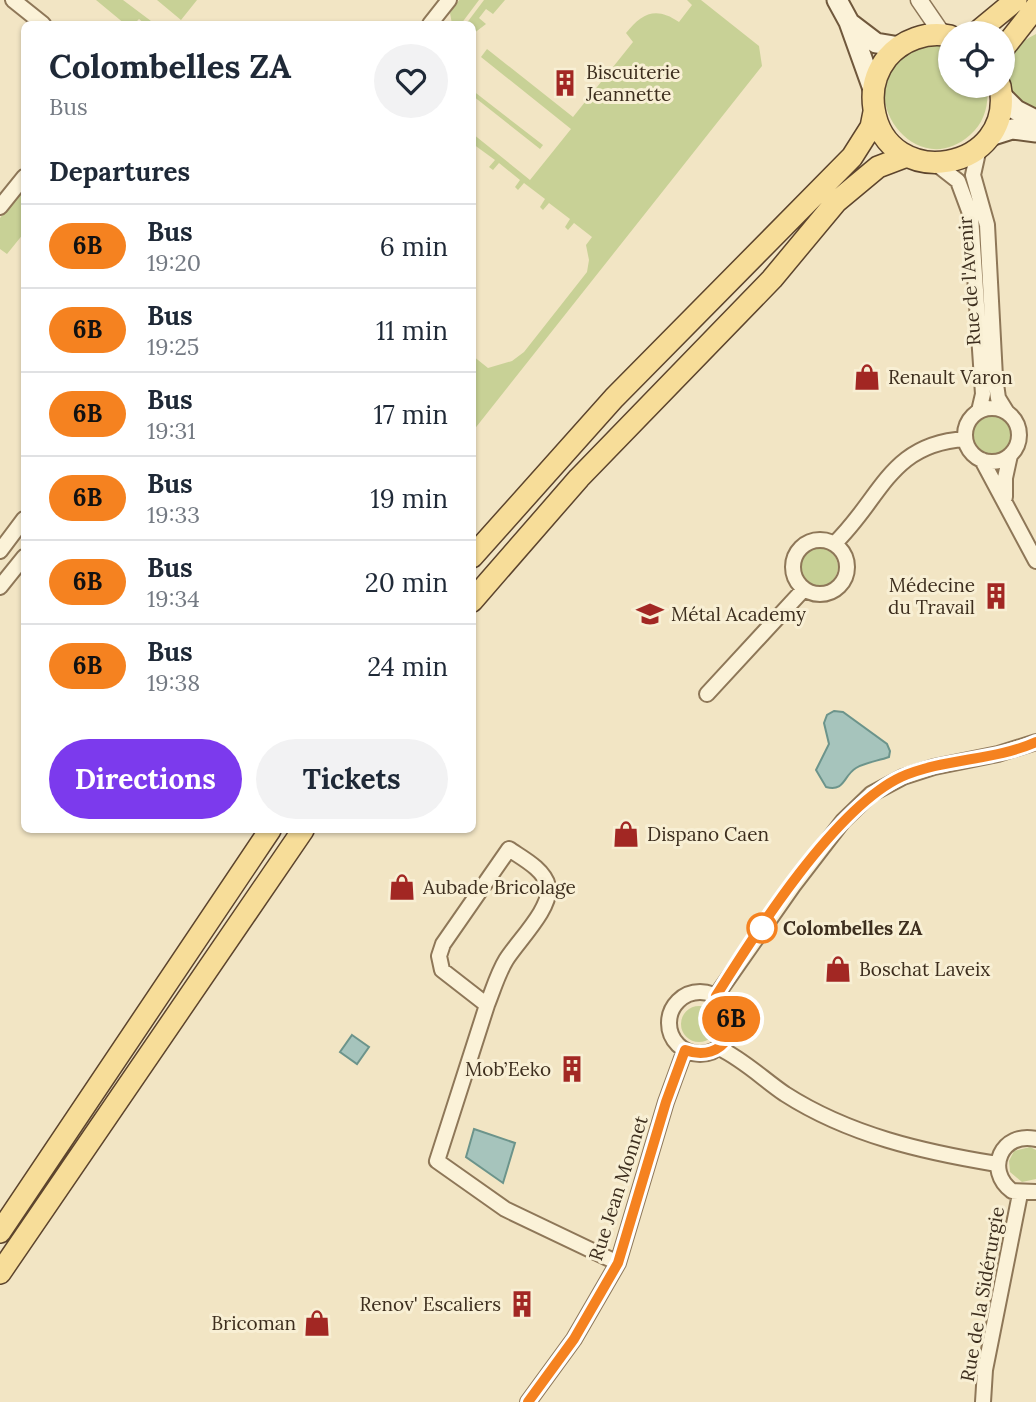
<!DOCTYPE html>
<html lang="en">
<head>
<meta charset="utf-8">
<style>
	:root { --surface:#fff; --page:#f2f2f3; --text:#1f2937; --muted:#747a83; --line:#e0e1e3; --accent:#7c3aed }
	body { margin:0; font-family:Lora,serif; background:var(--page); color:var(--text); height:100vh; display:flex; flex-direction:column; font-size:26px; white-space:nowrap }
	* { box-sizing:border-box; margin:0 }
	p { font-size:23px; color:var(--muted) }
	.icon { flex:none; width:38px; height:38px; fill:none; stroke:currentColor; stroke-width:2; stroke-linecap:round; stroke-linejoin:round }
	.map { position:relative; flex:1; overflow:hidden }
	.side { position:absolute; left:21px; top:21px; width:455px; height:812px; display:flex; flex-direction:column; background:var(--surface); border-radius:10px; box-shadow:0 2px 5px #0004 }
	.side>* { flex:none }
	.badge { padding:0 14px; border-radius:23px; font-size:24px; line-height:46px }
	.controls { position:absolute; left:938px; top:21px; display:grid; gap:14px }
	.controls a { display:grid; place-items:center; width:77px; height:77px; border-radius:50%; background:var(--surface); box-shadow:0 2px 5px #0004; font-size:35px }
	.map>.badge { position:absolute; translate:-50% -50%; box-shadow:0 0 0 4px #fff }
	h2 { padding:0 28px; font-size:26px; line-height:63px }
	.round { display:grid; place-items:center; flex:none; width:74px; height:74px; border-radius:37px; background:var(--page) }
	.headline { display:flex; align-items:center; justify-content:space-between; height:119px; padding:0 28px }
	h1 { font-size:33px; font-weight:700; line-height:52px }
	.cta { display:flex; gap:14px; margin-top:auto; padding:14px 28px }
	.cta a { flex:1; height:80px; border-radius:42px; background:var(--accent); color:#fff; font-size:28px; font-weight:700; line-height:80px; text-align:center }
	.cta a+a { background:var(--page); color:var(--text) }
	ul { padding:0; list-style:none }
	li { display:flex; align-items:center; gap:21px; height:84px; padding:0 28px; border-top:2px solid var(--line) }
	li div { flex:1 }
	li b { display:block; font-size:26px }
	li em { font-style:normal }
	li .badge { min-width:77px; font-weight:700; text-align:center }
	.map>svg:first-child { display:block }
</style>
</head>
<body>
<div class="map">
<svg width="1036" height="1402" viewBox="0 0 1036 1402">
	<rect width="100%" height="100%" fill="#f2e5c4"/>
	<!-- green -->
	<path fill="#c8d196" d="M96 0H123L155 24H145L139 19 134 24H125Z
		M157 0H197L181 20Z
		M459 0H479L461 24H452L450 13Z
		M484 0H505L493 14 486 9 479 18 486 24 473 34 472 24H466Z
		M687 0H701L759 46 762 66 473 431V356L488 368 512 361 524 352 587 272 589 260 586 245 592 237 574 223 568 230 565 227 570 219 549 203 543 210 540 207 545 199 524 183 518 190 515 187 520 180 499 163 493 170 489 167 495 160 473 144V134L530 180 571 129 481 57 487 49 573 117 633 42 626 33C642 13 656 6 679 22L692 5Z
		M1036 34V110L1011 97C1000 63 1005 50 1036 34Z
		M936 44 950 47V86H987C989 104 985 122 970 135 907 191 832 64 936 44Z
		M472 90 543 145 540 149 473 96Z
		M24 188V233L7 254 0 249V218Z
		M972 434a21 21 0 1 1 42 0a21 21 0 1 1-42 0Z
		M800 567a19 19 0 1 1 38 0a19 19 0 1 1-38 0Z
		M681 1024a18 18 0 1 1 36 0a18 18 0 1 1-36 0Z
		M1030 1147 1036 1150V1179L1022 1182 1010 1172 1009 1161 1014 1151Z"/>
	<!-- water -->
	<path fill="#a6c4bc" stroke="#6c948b" stroke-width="2" d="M834 711 843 712 887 744 890 751 889 757C878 761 866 762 856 768 843 776 845 792 826 787L816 770 829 744 824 723 827 715Z
		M352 1035 369 1047 357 1064 340 1052Z
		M474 1129 515 1143 503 1183 466 1157Z"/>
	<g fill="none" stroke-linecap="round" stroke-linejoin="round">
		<defs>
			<path id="minor" d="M13 0 43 24
				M430 24 449 0
				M979 148 973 175 987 225 995 377 998 398 1006 411
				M935 163 958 181 971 216 983 394 979 411
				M0 207 24 177
				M965 435a27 27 0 1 1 54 0a27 27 0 1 1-54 0Z
				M982 460 1036 561
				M1005 497V478L1010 455
				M793 567a27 27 0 1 1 54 0a27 27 0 1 1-54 0Z
				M834 544C882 498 889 444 965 439
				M0 551 24 519
				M0 587 24 557
				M707 694 804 589
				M669 1023a31 31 0 1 1 62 0a31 31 0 1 1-62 0Z
				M716 996 793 886 843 821 871 794 903 777 934 767 998 754 1036 742
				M487 1005C493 990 498 973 506 960 517 942 553 907 548 886 544 869 522 858 509 849L443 944 439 956 442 970 487 1005 437 1161 505 1209 618 1263
				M719 1048C744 1060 763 1079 785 1094 849 1135 923 1152 997 1164
				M1036 1139C1002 1131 984 1170 1012 1191L1036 1192
				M528 1402 574 1339 618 1263 666 1102 685 1050
				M983 1402 985 1370 1020 1194"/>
			<path id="tertiary" d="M919 0 943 35"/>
			<path id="secondary" d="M837 0 849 22 873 89
				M851 24 876 43 900 47
				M1001 95 1016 110 1036 120
				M990 136 1012 129 1036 132"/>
			<path id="primary" d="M976 33 1016 0
				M950 36C927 31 902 40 887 58 876 72 871 90 874 109 887 193 1016 172 1000 86
				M1003 49 1036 7
				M472 557 614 398 852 157 871 127 874 112
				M472 601 579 478 772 279 836 202 878 167 907 156
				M0 1232 270 830
				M0 1273 303 830"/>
		</defs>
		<!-- minor casing -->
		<use href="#minor" stroke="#8e7758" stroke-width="18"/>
		<!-- tertiary casing -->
		<use href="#tertiary" stroke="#8e7758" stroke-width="19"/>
		<!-- secondary casing -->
		<use href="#secondary" stroke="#70583c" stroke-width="23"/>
		<!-- primary casing -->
		<use href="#primary" stroke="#5c442d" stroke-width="24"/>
		<!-- minor -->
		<use href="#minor" stroke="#fbf2d8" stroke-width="14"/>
		<!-- tertiary -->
		<use href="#tertiary" stroke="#fbf2d8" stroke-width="16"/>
		<!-- secondary -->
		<use href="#secondary" stroke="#fbf2d8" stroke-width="19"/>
		<!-- primary -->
		<use href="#primary" stroke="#f7dd99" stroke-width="21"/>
	</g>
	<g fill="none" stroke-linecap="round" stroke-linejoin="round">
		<defs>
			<path id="line" d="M528 1402 574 1339 618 1263 666 1102 685 1050C724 1064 748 1024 716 996 756 932 835 808 901 777 944 758 994 761 1036 742"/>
		</defs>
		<!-- line casing -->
		<use href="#line" stroke="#fff" stroke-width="16"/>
		<!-- line -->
		<use href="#line" stroke="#f58220" stroke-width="10"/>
	</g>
	<!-- icons -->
	<defs>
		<symbol id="building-bare" viewBox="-9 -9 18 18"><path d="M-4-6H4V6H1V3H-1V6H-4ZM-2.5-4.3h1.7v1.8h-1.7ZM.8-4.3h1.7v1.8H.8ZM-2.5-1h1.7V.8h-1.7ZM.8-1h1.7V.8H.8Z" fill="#a22723" stroke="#f8efd4" stroke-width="2.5" paint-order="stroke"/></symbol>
		<symbol id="shop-bare" viewBox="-9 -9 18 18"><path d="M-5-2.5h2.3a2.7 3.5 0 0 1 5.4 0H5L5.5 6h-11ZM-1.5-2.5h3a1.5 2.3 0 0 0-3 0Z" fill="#a22723" stroke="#f8efd4" stroke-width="2.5" paint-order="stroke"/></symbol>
		<symbol id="school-bare" viewBox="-9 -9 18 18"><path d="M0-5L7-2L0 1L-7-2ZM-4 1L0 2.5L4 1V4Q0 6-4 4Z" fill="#a22723" stroke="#f8efd4" stroke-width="2.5" paint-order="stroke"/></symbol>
	</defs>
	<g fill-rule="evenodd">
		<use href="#building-bare" x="546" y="64" width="38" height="38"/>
		<use href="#shop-bare" x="848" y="358" width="38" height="38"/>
		<use href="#building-bare" x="977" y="577" width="38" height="38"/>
		<use href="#school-bare" x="631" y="595" width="38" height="38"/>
		<use href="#shop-bare" x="607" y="815" width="38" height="38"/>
		<use href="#shop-bare" x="383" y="868" width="38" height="38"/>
		<use href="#shop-bare" x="819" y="950" width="38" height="38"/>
		<use href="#building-bare" x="553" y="1050" width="38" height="38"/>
		<use href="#building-bare" x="503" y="1285" width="38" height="38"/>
		<use href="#shop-bare" x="298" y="1304" width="38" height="38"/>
	</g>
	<!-- markers -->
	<circle fill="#fff" stroke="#f58220" stroke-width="3.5" cx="762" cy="928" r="14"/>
	<g text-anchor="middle" stroke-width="6" stroke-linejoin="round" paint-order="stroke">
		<!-- poi labels -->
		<g font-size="19" fill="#3d2e1e" stroke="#f8efd4" text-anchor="start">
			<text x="586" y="79">Biscuiterie<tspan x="586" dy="22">Jeannette</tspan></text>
			<text x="888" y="384">Renault Varon</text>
			<text x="975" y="592" text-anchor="end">Médecine<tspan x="975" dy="22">du Travail</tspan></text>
			<text x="671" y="621">Métal Academy</text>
			<text x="647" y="841">Dispano Caen</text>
			<text x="423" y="894">Aubade Bricolage</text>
			<text x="859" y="976">Boschat Laveix</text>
			<text x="551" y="1076" text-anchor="end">Mob’Eeko</text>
			<text x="501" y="1311" text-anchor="end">Renov' Escaliers</text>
			<text x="296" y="1330" text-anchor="end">Bricoman</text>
		</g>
		<!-- street labels -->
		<g font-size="19" fill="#3d2e1e" stroke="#f8efd4">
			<text transform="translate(969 281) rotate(-94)" y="7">Rue de l'Avenir</text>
			<text transform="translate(618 1188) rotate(-72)" y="7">Rue Jean Monnet</text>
			<text transform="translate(982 1294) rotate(-80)" y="7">Rue de la Sidérurgie</text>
		</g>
		<!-- stop labels -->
		<g font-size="19" font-weight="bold" fill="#3d2e1e" stroke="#f8efd4" text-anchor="start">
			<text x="783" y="935">Colombelles ZA</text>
		</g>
	</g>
</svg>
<div class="controls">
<a><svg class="icon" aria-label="locate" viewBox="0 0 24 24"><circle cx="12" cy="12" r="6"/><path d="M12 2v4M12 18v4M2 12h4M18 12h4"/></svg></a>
</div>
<b class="badge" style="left:731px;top:1019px;background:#f58220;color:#111">6B</b>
<section class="side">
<div class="headline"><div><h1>Colombelles ZA</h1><p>Bus</p></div><a class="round"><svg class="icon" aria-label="heart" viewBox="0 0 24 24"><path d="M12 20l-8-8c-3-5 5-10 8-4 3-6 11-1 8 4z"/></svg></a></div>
<h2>Departures</h2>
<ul>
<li><span class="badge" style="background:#f58220;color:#111">6B</span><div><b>Bus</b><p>19:20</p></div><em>6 min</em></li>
<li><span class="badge" style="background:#f58220;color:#111">6B</span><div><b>Bus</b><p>19:25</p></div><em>11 min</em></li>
<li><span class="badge" style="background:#f58220;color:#111">6B</span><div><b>Bus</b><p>19:31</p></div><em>17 min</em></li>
<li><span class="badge" style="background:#f58220;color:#111">6B</span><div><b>Bus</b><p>19:33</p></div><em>19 min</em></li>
<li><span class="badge" style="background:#f58220;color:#111">6B</span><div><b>Bus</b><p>19:34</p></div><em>20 min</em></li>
<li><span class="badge" style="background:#f58220;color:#111">6B</span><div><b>Bus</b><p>19:38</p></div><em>24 min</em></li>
</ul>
<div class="cta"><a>Directions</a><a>Tickets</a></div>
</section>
</div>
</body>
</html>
